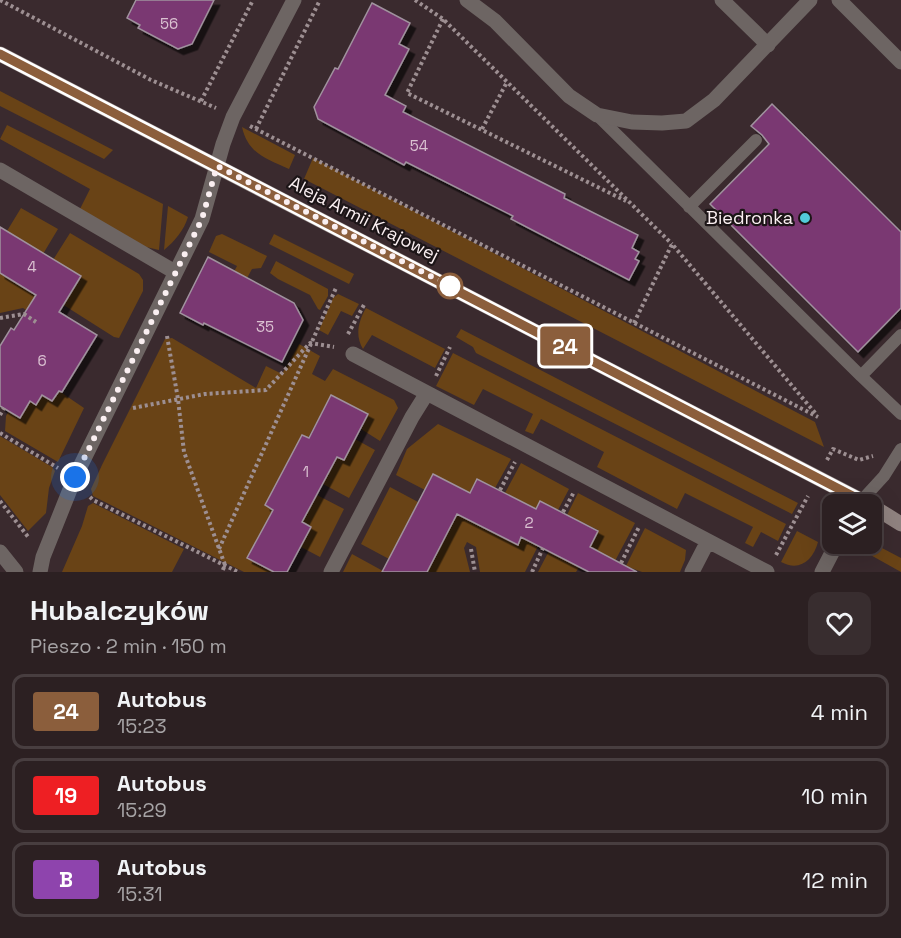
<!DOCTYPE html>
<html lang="pl">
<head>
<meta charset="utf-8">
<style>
	:root { --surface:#2c2022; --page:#382d2f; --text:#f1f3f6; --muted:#a6a3a5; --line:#483e40 }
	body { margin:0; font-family:"Space Grotesk",sans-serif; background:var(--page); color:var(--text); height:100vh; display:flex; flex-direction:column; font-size:22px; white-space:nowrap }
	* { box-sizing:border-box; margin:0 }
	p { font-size:20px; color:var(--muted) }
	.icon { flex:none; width:33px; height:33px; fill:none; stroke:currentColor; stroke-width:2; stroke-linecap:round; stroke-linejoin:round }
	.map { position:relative; height:572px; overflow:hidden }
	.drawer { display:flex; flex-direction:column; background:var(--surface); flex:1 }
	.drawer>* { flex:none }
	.badge { padding:0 12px; border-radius:4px; font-size:21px; line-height:39px }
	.controls { position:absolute; left:822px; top:494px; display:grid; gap:12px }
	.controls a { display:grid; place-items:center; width:60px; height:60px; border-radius:12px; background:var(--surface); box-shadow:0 6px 24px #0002,0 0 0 2px var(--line); font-size:30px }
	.you { position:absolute; width:30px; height:30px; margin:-15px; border:4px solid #fff; border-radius:50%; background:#1a73e8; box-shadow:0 0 0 9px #1a73e833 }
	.map>.badge { position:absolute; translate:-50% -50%; box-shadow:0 0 0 3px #fff }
	.round { display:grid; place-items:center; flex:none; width:63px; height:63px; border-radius:12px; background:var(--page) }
	.overview { display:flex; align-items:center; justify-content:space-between; height:102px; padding:0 30px }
	h1 { font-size:28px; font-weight:700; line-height:45px }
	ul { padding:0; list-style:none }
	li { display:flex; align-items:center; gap:18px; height:75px; margin:0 12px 9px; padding:0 18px; border:3px solid var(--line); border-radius:12px }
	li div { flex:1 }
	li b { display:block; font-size:22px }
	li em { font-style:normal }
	li .badge { min-width:66px; font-weight:700; text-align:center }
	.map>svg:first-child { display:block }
</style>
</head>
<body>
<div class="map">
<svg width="901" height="572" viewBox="0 0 901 572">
	<defs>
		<filter id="shadow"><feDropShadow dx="5.5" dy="5.5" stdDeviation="0" flood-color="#0009"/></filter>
	</defs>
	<rect width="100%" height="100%" fill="#3a2a2e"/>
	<!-- green -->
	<path fill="#694316" d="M0 91 113 150 104 159 0 106Z
		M7 125 163 204 159 250 142 246 80 209 90 189 0 139Z
		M242 127 295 155 289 169C267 159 248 154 242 127Z
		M313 158 815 422 824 447 304 179Z
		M168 206 188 217C184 230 175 241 164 250Z
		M21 208 58 229 43 254 7 231Z
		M70 233 139 274 143 280V291L119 338 114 337 62 304 53 260Z
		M222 234 267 256 261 268 252 269 228 313 216 306 237 266 209 252 216 236Z
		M274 234 354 274 349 284 269 244Z
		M276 261 328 289V296L320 310 318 309 310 295 278 279 270 273Z
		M0 273 41 298 42 320 23 308 0 313Z
		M338 294 359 304 352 316 341 311 328 335 319 330 333 298Z
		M366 308 445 349 435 368 372 335 363 349C355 336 358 322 366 308Z
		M461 329 798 503 792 514 476 353 473 347 456 337Z
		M172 338 256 388 266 366 282 374 299 344 320 356 312 374 325 381 333 369 394 400 398 408 380 441 361 429 368 414 331 395 308 438 302 435 265 505 273 510 247 558 274 572H244L93 496 91 489 102 465 165 339Z
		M453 353 786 524 778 541 761 532 753 547 745 543 753 527 685 493 677 509 597 467 604 452 541 419 533 434 525 431 533 414 483 389 474 405 436 386Z
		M59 391 84 408 58 462 5 431 6 416 9 411 20 418 30 401 36 405 42 395 52 401Z
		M438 424 511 459 495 488 477 479 468 496 433 475 425 490 396 475 407 449Z
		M0 436 52 467 55 471 49 488 46 513 28 531 0 495Z
		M355 439 375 450 349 498 323 484 337 457 344 460Z
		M521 463 569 489 558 510 540 501 536 509 505 493Z
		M390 487 418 502 389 559 361 544Z
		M578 493 635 523 615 561 590 547 598 530 567 515Z
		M317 495 344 509 320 557 301 547 311 528 302 522Z
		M93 503 184 549 172 572H62L82 526 88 506Z
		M457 514 518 544 522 537 538 546 525 572H480L476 547 467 542 464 548 470 572H427Z
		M645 528 686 550 685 560 680 572H642L626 566Z
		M797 531 818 542C813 560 800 572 781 562Z
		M862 545 882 548 901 558V572L858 548Z
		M549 551 579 567 576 572H538Z
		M352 554 383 571V572H343Z"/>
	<!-- building -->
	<path fill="#7a3872" stroke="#a0929e" stroke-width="1.5" filter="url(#shadow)" d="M136 0H214L192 44 178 49 138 28 140 25 127 18Z
		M372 3 410 23 399 44 409 49 385 95 406 106 403 112 565 194 564 198 638 235 632 248 639 252 635 259 639 261 629 280 511 219 513 216 406 162 404 165 318 119 314 107 335 68 338 69Z
		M772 104 901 232V308L858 352 710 204 769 144 762 135 751 126Z
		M0 227 81 276 59 312 97 335 62 392 59 391 52 401 42 395 36 405 30 401 20 418 0 406V346L11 328 14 330 36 295 0 273Z
		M208 257 294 303 303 320 282 362 204 323 203 325 180 313Z
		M331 395 368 414 344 460 337 457 302 522 311 527 287 572H274L247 558 273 510 265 505 302 435 309 438Z
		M433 474 470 493 477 479 536 509 540 501 598 531 590 547 637 572H589L521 537 518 545 457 514 427 572H382Z"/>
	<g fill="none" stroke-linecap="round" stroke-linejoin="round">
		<!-- path -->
		<path stroke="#9d8f92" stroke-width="4" stroke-dasharray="3 3" stroke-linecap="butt" d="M0 0 151 80 216 108
			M415 0 443 19 672 244
			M443 19 407 93 626 201
			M201 101 253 0
			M250 126 818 417
			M256 129 320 0
			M482 129 507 82
			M0 318 24 314 36 322
			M634 323 672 244 816 414
			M348 334 365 303
			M167 336 178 399 184 452 225 565 222 572
			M436 376 450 347
			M133 408 205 394 266 390 310 343 334 347
			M0 415 4 408
			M0 433 58 468
			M827 460 833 449 859 460 873 456
			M500 490 515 462
			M90 497 93 500 238 572
			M0 501 29 538
			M563 512 574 492
			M219 549 336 288
			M471 549 475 572
			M776 555 808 496
			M621 563 639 527
			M532 572 543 548"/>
		<!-- lane -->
		<path stroke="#6d6563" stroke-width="12" d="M597 115 861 376
			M689 207 756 140
			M901 335 861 376 901 414
			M862 500 884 476 901 449"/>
		<!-- street -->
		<path stroke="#6d6563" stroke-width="15" d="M467 0 495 21 569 96 597 115 632 122 662 123 686 121 714 100 810 0
			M722 0 768 45
			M839 0 901 62
			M0 170 175 272
			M353 354 767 572
			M0 552 16 572
			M40 572 43 557 75 477 202 219 223 144 233 117 294 0
			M331 572 412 417 427 393
			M692 572 708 541
			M822 572 837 543"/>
		<!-- secondary -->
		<path stroke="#908380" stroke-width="15" d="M0 54 868 504
			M872 506 901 524"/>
	</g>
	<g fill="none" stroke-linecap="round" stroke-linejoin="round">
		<defs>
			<path id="line" d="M0 54 868 504"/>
		</defs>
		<!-- line casing -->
		<use href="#line" stroke="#fff" stroke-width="14"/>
		<!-- line -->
		<use href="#line" stroke="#8b5e3c" stroke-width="9"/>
		<!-- walk -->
		<path stroke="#faeff1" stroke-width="6" stroke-dasharray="0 10.8" d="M75 477 202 219 217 166 450 286"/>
	</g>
	<!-- markers -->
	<circle fill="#52cbd9" stroke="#1c1517" stroke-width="2" cx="805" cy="218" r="6"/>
	<circle fill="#fff" stroke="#8b5e3c" stroke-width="3" cx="450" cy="286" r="12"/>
	<g text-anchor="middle" stroke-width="4.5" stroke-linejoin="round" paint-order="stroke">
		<!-- number labels -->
		<g font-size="15" fill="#dac1d1">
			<text x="169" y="29">56</text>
			<text x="419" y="151">54</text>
			<text x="32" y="272">4</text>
			<text x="265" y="332">35</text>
			<text x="42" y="366">6</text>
			<text x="306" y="477">1</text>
			<text x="529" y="528">2</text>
		</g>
		<!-- poi labels -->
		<g font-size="18" fill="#faeff1" stroke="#1c1517" text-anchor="end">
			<text x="793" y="224">Biedronka</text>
		</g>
		<!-- street labels -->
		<g font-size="18" fill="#faeff1" stroke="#1c1517">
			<text transform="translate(364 219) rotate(27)" y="6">Aleja Armii Krajowej</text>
		</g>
	</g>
</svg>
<div class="controls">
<a><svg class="icon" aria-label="layers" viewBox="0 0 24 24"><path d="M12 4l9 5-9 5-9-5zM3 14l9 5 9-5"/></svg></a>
</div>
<div class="you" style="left:75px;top:477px"></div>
<b class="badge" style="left:565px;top:346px;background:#8b5e3c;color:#fff">24</b>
</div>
<section class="drawer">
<div class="overview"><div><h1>Hubalczyków</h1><p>Pieszo · 2 min · 150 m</p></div><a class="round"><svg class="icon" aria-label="heart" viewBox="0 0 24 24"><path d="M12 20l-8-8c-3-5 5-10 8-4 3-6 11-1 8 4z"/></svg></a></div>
<ul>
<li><span class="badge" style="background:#8b5e3c;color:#fff">24</span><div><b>Autobus</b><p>15:23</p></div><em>4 min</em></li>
<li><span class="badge" style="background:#ee1f23;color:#fff">19</span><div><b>Autobus</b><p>15:29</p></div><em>10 min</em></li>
<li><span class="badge" style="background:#8e44ad;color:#fff">B</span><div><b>Autobus</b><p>15:31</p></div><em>12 min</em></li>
</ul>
</section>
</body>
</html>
